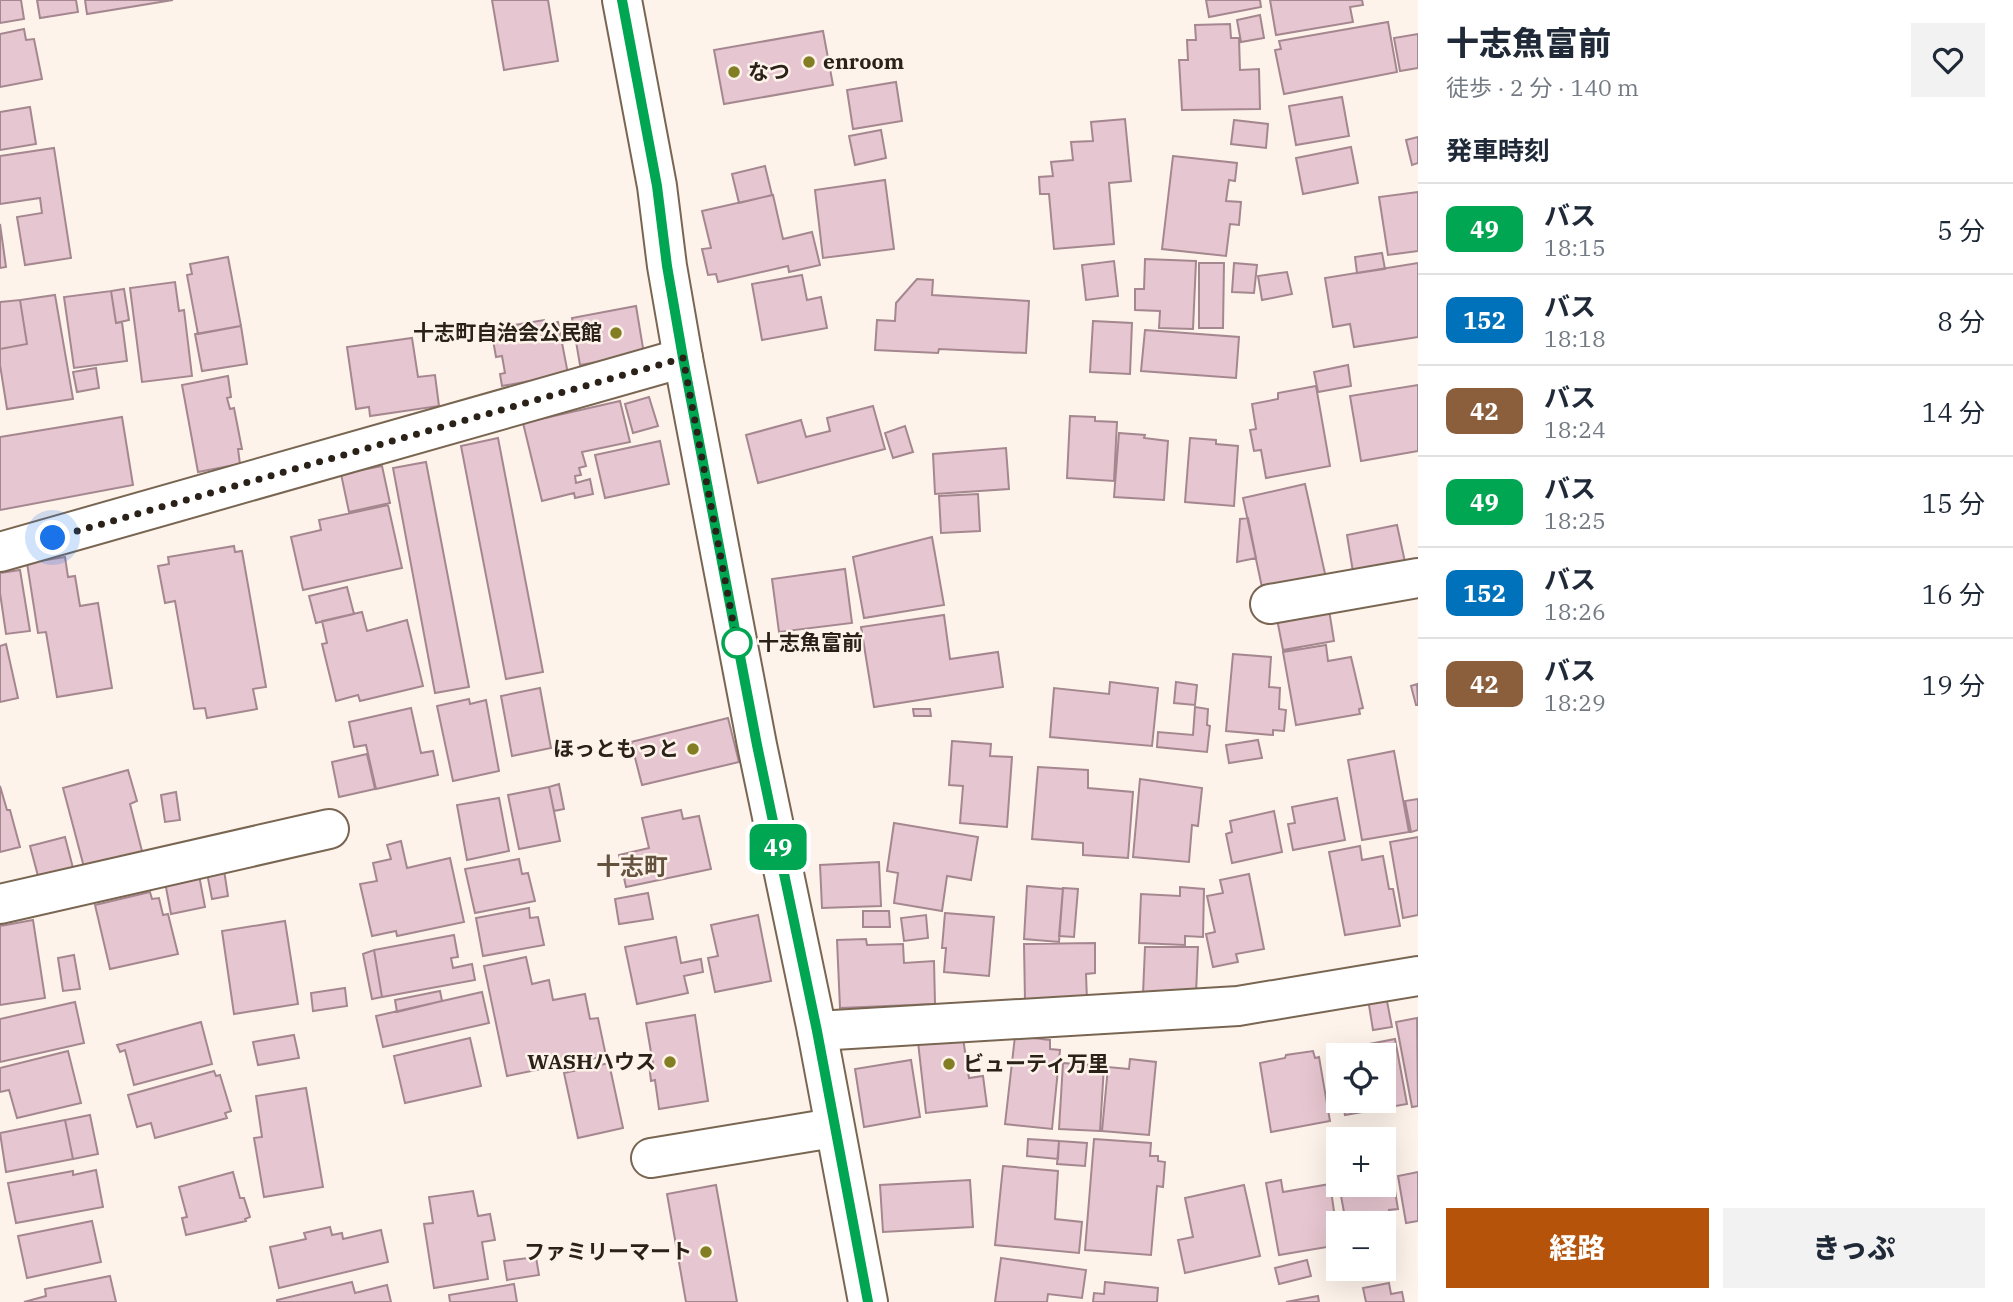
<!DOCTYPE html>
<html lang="ja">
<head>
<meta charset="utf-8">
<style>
	:root { --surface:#fff; --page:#f2f2f3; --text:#1f2937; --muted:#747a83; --line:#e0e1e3; --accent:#b45309 }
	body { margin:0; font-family:"IBM Plex Serif","Noto Sans JP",serif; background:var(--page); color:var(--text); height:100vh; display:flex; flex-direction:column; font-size:26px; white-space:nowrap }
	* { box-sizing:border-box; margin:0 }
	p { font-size:23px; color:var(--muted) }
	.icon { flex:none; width:38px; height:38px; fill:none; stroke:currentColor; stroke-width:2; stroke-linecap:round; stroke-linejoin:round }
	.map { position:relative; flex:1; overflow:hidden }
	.side { display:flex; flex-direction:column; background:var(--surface); width:595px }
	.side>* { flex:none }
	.badge { padding:0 14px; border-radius:10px; font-size:24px; line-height:46px }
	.controls { position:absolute; left:1326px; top:1043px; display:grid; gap:14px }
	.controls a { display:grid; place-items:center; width:70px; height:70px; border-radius:0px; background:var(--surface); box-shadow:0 7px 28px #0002; font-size:35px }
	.you { position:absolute; width:35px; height:35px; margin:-18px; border:5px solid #fff; border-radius:50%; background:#1a73e8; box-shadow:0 0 0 10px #1a73e833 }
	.map>.badge { position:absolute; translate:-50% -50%; box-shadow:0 0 0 4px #fff }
	h2 { padding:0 28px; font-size:26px; line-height:63px }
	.round { display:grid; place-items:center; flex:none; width:74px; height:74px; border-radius:0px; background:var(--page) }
	.overview { display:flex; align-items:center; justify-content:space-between; height:119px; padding:0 28px }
	h1 { font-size:33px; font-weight:800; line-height:52px }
	.button { display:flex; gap:14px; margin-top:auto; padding:14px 28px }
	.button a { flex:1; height:80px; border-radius:0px; background:var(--accent); color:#fff; font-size:28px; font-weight:800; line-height:80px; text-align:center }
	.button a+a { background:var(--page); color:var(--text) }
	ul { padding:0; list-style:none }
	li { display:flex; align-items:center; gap:21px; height:91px; padding:0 28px; border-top:2px solid var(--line) }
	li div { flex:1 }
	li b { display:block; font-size:26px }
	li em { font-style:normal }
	li .badge { min-width:77px; font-weight:700; text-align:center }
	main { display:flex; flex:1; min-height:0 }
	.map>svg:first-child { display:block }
</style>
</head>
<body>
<main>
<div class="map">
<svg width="1418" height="1302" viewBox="0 0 1418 1302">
	<rect width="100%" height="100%" fill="#fdf3ea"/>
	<!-- building -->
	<path fill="#e6c6d0" stroke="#a58790" stroke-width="2" d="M0 0H21L24 19 0 23Z
		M37 0H76L78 12 40 18Z
		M85 0H173L87 14Z
		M492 0H548L558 61 504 70Z
		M1206 0H1260L1261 7 1209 17Z
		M1270 0H1362L1363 5 1350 7 1353 22 1276 35Z
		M1260 15 1264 38 1241 42 1237 20Z
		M1388 22 1397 72 1284 94 1275 50 1281 49 1279 41Z
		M1230 24 1231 38H1239L1240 70 1259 69 1260 109 1182 110 1179 60H1188L1187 40H1196L1195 25Z
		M24 29 26 40 34 39 42 79 0 87V34Z
		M823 31 833 85 724 104 714 50Z
		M1418 34V68L1400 71 1394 38Z
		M896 82 902 121 853 129 847 90Z
		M1342 97 1349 136 1296 145 1289 106Z
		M30 107 36 144 0 150V112Z
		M1125 119 1131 181 1109 183 1114 244 1054 249 1049 194H1040L1039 177 1053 176 1051 162 1073 160 1071 142 1093 141 1091 122Z
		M1234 120 1268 124 1266 148 1231 144Z
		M881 130 886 158 855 165 849 136Z
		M1418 137V163L1412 165 1406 140Z
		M1351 147 1358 183 1303 194 1296 158Z
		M54 148 71 258 25 265 17 217 42 213 40 198 0 204V156Z
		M1173 156 1237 163 1235 181 1229 180 1226 201 1241 202 1239 225 1230 224 1226 256 1162 249Z
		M765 166 772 195 739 203 732 174Z
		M885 180 894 249 823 258 815 190Z
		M1418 192V251L1388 255 1379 197Z
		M773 195 783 239 812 232 820 265 789 272 788 266 718 282 716 274 708 275 702 249 711 248 702 211Z
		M0 224 6 267 0 268Z
		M1382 253 1385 269 1357 273 1355 257Z
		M228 257 241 326 198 334 187 275 192 274 190 264Z
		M1145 259 1196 261 1193 329 1159 328 1160 311 1135 310V289H1144Z
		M1114 261 1118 296 1086 300 1082 265Z
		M1199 263H1224L1223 328H1199Z
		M1234 263 1257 265 1254 293 1232 292Z
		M1418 263V337L1354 347 1350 324 1333 327 1325 278Z
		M1287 272 1292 294 1262 300 1258 276Z
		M802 275 807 300 821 297 827 328 762 340 752 284Z
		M917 279 933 280 932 295 1029 301 1026 353 939 349 938 353 875 350 877 320 895 321 896 303Z
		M175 282 179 311 184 310 192 376 142 382 130 288Z
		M124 289 129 320 116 323 111 291Z
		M111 291 116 323 122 322 127 361 74 368 64 297Z
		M55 295 73 399 7 409 0 365V349L27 344 20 300Z
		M20 300 27 344 0 349V302Z
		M636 306 644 354 580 365 572 318Z
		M544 320 546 325 558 322 568 374 502 386 500 374 505 373 502 356 496 357 491 329Z
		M1093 321 1132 323 1130 374 1090 372Z
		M241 326 247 364 202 371 195 334Z
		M1145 330 1239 337 1236 378 1141 371Z
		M412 338 418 377 435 375 439 406 370 416 369 407 356 409 347 347Z
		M1348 365 1351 386 1318 392 1314 372Z
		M96 368 99 388 77 392 73 372Z
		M228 376 231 397 227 398 230 409 234 408 242 449H238L240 464 198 472 182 385Z
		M1418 385V451L1361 461 1350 396Z
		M1316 386 1330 466 1266 478 1261 450 1254 451 1250 430 1256 429 1252 404 1278 399V393Z
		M649 397 658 426 633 433 625 404Z
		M620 401 630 442 582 452 586 466 579 468 581 475 575 476 576 483 590 479 593 494 575 498 574 493 542 501 523 423Z
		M873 406 885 449 758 483 746 435 801 420 806 437 830 431 827 418Z
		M1070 416 1095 417V421L1117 422 1114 481 1067 478Z
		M122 417 133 485 0 510V437Z
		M905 426 913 452 893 458 885 433Z
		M1119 433 1145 435 1144 438 1168 441 1164 500 1114 497Z
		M498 438 543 672 506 679 461 446Z
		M1190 438 1216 440V444L1238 446 1234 506 1185 502Z
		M660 441 669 484 605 498 595 455Z
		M1006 448 1009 489 935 494 933 454Z
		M426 462 469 687 435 693 393 468Z
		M382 466 390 503 349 512 341 474Z
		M1305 484 1326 578 1263 592 1243 498Z
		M978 494 980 531 941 533 939 496Z
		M388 505 402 568 303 590 291 537 321 530 319 520Z
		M1248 518 1256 558 1237 562 1240 519Z
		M1397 525 1405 562 1353 572 1347 535Z
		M932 537 944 605 864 618 853 557Z
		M234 546 235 552 242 551 266 687 253 689 257 709 207 718 205 708 194 709 175 601 165 603 158 566 169 564 168 557Z
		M65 557 68 577 75 576 80 606 98 603 112 688 57 697 46 632 38 633 27 563Z
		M845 569 852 623 779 632 772 579Z
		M20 570 30 631 6 634 0 593V573Z
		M347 587 354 614 316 623 309 596Z
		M1329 610 1334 641 1283 650 1277 619Z
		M362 612 367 631 407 620 423 686 360 701 358 695 336 701 322 644 327 643 322 621Z
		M944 615 950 659 998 652 1003 687 874 707 861 627Z
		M6 644 18 698 0 702V646Z
		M1326 645 1328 661 1351 657 1363 708 1359 709 1360 714 1296 725 1283 652Z
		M1233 654 1271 657 1269 687 1280 688 1279 709 1286 710 1284 731 1273 730V735L1226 731Z
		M1110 682 1158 688 1152 746 1050 737 1054 688 1109 694Z
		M1176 682 1197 685 1195 705 1174 703Z
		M1417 684 1418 705H1416L1411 686Z
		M540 688 551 748 512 756 501 696Z
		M469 699 470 704 486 700 499 771 453 781 437 706Z
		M1195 707 1208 709 1207 725 1210 726 1207 752 1157 747 1158 732 1193 735Z
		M411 708 421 753 433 751 438 775 376 789 366 745 354 747 349 722Z
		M913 709H930L931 716H914Z
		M728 718 739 762 642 785 631 742Z
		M1258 740 1262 758 1229 763 1226 745Z
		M952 741 991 744 990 756 1012 757 1007 827 960 823 963 786 949 785Z
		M1394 751 1409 832 1362 840 1348 760Z
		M367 754 375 789 339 797 332 762Z
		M1038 767 1088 770V788L1133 792 1128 858 1083 855V843L1032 839Z
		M128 770 137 801 130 804 143 855 85 871 63 788Z
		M1140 779 1202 788 1198 826 1192 825 1189 862 1133 857Z
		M559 784 564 809 554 811 549 787Z
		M0 786 7 810H10L20 847 0 852Z
		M549 787 560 841 519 849 508 795Z
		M176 792 180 820 165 822 161 795Z
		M499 798 509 851 467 860 457 805Z
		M1337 798 1345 840 1293 850 1288 824 1295 823 1292 807Z
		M1418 799V830L1411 832 1405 801Z
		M681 810 683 819 699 816 711 869 626 887 619 855 649 848 642 818Z
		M1274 811 1282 852 1232 863 1226 834 1232 832 1230 821Z
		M894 823 978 837 971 880 947 876 942 911 894 903 898 873 887 871Z
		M65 837 73 868 38 876 30 846Z
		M1418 837V915L1403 918 1390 842Z
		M401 841 407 868 450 858 464 922 397 936 396 931 372 936 360 884 377 881 373 863 391 859 387 845Z
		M1360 846 1362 860 1383 856 1389 889H1393L1400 926 1345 935 1329 852Z
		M519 859 522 874 528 873 535 901 475 913 465 869Z
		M879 862 881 906 822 908 820 865Z
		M224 870 228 896 212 899 207 873Z
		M1249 874 1264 949 1236 954 1238 962 1213 967 1206 934 1215 932 1207 896 1223 893 1220 880Z
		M199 875 205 907 171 914 165 882Z
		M1027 886 1063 889 1059 942 1024 939Z
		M1180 887 1204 889 1203 937 1185 936V945L1139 943 1141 894 1180 896Z
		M1063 888 1078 889 1074 937 1059 936Z
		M150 892 152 899 159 898 163 915 168 914 178 954 110 969 95 905Z
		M648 893 653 919 619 924 615 899Z
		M529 908 530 918 538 917 544 945 483 956 476 918Z
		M863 911H889L890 927H863Z
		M945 913 994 917 989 976 944 972 946 948H942Z
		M758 915 771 981 715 992 708 958 718 956 711 925Z
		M926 915 928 938 904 941 901 918Z
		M33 920 45 998 0 1005V926Z
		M285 921 298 1004 234 1014 222 931Z
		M454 935 458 957 451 958 453 968 472 964 475 980 382 997 374 950Z
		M676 937 681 963 701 959 703 972 684 976 688 993 637 1004 625 947Z
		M866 939 867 945 903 944 904 963 934 961 935 1004 840 1008 837 940Z
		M1095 943V973L1086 974 1087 1000 1025 1001 1024 944Z
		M1145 947H1198L1196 994H1143Z
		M374 950 382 997 372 999 363 954Z
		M74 955 80 989 63 991 58 958Z
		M526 957 532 984 549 980 553 1000 585 994 590 1019 598 1018 606 1056 507 1076 484 966Z
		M345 988 347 1006 313 1011 311 993Z
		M440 991 442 1001 397 1012 395 1000Z
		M482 992 489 1023 383 1047 376 1016Z
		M1386 996 1392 1027 1373 1030 1368 999Z
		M75 1002 84 1043 0 1062V1019Z
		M695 1015 708 1101 659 1109 655 1080 651 1081 649 1064H653L646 1023Z
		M1417 1018 1418 1106 1412 1107 1396 1022Z
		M201 1022 212 1064 134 1085 125 1050 120 1052 117 1045Z
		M294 1035 299 1058 258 1065 253 1042Z
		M1015 1036 1050 1040V1049L1060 1050 1052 1129 1005 1124Z
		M470 1038 481 1086 405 1103 394 1056Z
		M963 1038 969 1078 983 1076 987 1106 926 1113 918 1042Z
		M1395 1039 1407 1104 1345 1115 1342 1101H1384V1055H1339V1081L1333 1051Z
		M68 1051 81 1103 17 1118 9 1090 0 1092V1068Z
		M1313 1051 1315 1058 1319 1057 1330 1121 1271 1132 1260 1063 1285 1058 1286 1055Z
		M1130 1059 1156 1062 1149 1135 1102 1131 1108 1067 1129 1069Z
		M911 1060 920 1117 864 1127 855 1069Z
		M609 1063 623 1128 578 1138 564 1073Z
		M1063 1063 1104 1066 1100 1131 1059 1129Z
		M214 1071 216 1076 220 1075 231 1111 225 1113 227 1118 155 1138 151 1123 137 1127 128 1095Z
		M306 1088 323 1187 264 1197 254 1138 262 1137 256 1096Z
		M90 1115 98 1154 73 1159 65 1120Z
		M65 1120 73 1159 6 1172 0 1133Z
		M1386 1136 1398 1209 1389 1210 1392 1227 1384 1229V1223H1346L1339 1185H1384V1139H1366Z
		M1028 1139 1059 1141 1058 1159 1027 1156Z
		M1094 1139 1151 1143 1150 1156H1158V1161L1165 1162 1163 1187 1157 1186 1151 1255 1085 1250Z
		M1059 1141 1087 1143 1085 1166 1057 1164Z
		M1339 1143V1180L1333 1144Z
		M1003 1166 1058 1171 1055 1219 1082 1222 1079 1253 995 1245Z
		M96 1170 103 1207 16 1223 8 1183 73 1171V1175Z
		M233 1172 240 1198H244L250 1217 245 1219 246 1221 186 1235 182 1218 187 1217 179 1187Z
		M1418 1172V1221L1406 1223 1398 1176Z
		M970 1180 973 1227 883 1232 880 1185Z
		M1281 1180 1283 1192 1330 1184 1339 1245 1279 1255 1266 1183Z
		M716 1185 737 1302H686L667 1194Z
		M1244 1185 1260 1256 1185 1273 1178 1240 1193 1237 1185 1198Z
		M473 1191 478 1216 490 1214 495 1240 482 1242 488 1279 434 1288 424 1224 433 1223 429 1197Z
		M92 1221 101 1262 27 1278 18 1236Z
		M330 1227 332 1235 342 1233 343 1239 381 1230 388 1262 279 1288 270 1247 306 1239 304 1233Z
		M536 1257 539 1275 507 1280 504 1261Z
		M1001 1258 1086 1270 1082 1298 1048 1294 1047 1302H995Z
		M1307 1260 1311 1276 1279 1284 1275 1268Z
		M110 1276 116 1302H24L46 1296 45 1289Z
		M352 1282 355 1293 387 1285 391 1302H277V1300Z
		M1105 1282 1158 1288 1157 1302H1093L1094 1293 1104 1294Z
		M1389 1283 1391 1294 1402 1292 1404 1302H1366L1363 1288Z
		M514 1284 517 1302H450L449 1295Z
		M1318 1296 1319 1302H1286Z"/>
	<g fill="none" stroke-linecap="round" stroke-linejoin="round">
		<defs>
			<path id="minor" d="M0 552 683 358
				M1270 604 1418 578
				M0 904 329 829
				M817 1031 1238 1006 1418 976
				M651 1158 833 1128"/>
			<path id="primary" d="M622 0 657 186 667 266 683 358 757 745 817 1031 868 1302"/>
		</defs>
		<!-- minor casing -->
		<use href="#minor" stroke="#796652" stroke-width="42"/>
		<!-- primary casing -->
		<use href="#primary" stroke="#796652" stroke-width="42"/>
		<!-- minor -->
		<use href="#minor" stroke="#fff" stroke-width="38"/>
		<!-- primary -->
		<use href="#primary" stroke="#fff" stroke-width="38"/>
	</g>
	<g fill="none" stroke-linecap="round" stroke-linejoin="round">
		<defs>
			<path id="line" d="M622 0 657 186 667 266 683 358 757 745 817 1031 868 1302"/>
		</defs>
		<!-- line casing -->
		<use href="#line" stroke="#fff" stroke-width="16"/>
		<!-- line -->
		<use href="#line" stroke="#00a651" stroke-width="10"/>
		<!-- walk -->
		<path stroke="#2a2119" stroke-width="7" stroke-dasharray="0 12.6" d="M53 538 683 358 737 643"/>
	</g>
	<!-- markers -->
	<g fill="#837d23" stroke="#fdf3ea" stroke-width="2.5">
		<circle cx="809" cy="62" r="7"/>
		<circle cx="734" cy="72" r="7"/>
		<circle cx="616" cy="333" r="7"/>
		<circle cx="693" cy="749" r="7"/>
		<circle cx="670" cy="1062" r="7"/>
		<circle cx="949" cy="1064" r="7"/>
		<circle cx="706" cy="1252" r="7"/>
	</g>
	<circle fill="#fff" stroke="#00a651" stroke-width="3.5" cx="737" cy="643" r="14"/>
	<g text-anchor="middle" stroke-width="5" stroke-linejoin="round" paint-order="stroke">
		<!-- poi labels -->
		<g font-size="21" font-weight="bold" fill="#2a2119" stroke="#fdf3ea" text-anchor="end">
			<text x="823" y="69" text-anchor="start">enroom</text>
			<text x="748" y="79" text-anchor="start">なつ</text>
			<text x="602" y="340">十志町自治会公民館</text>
			<text x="679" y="756">ほっともっと</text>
			<text x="656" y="1069">WASHハウス</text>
			<text x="963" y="1071" text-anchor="start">ビューティ万里</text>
			<text x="692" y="1259">ファミリーマート</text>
		</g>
		<!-- stop labels -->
		<g font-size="21" font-weight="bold" fill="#2a2119" stroke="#fdf3ea" text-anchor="start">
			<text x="758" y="650">十志魚富前</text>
		</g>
		<!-- quarter labels -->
		<g font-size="24" font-weight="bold" fill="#64513e" stroke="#fdf3ea">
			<text x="632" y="875">十志町</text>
		</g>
	</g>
</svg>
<div class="controls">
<a><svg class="icon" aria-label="locate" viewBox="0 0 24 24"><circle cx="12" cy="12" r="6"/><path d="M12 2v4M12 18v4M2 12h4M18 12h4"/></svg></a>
<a>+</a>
<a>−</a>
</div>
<div class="you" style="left:53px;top:538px"></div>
<b class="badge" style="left:778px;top:847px;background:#00a651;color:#fff">49</b>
</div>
<section class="side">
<div class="overview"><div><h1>十志魚富前</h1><p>徒歩 · 2 分 · 140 m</p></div><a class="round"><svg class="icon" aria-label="heart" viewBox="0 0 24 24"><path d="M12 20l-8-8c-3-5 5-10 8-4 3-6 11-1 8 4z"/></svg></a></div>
<h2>発車時刻</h2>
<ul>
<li><span class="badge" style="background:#00a651;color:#fff">49</span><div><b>バス</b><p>18:15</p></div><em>5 分</em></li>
<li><span class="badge" style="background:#0072bc;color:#fff">152</span><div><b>バス</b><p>18:18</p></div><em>8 分</em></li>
<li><span class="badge" style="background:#8b5e3c;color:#fff">42</span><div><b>バス</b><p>18:24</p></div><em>14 分</em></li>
<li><span class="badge" style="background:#00a651;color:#fff">49</span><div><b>バス</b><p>18:25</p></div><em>15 分</em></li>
<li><span class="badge" style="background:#0072bc;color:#fff">152</span><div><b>バス</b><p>18:26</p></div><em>16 分</em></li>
<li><span class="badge" style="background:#8b5e3c;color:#fff">42</span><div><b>バス</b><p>18:29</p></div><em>19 分</em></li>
</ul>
<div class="button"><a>経路</a><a>きっぷ</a></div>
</section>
</main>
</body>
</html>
